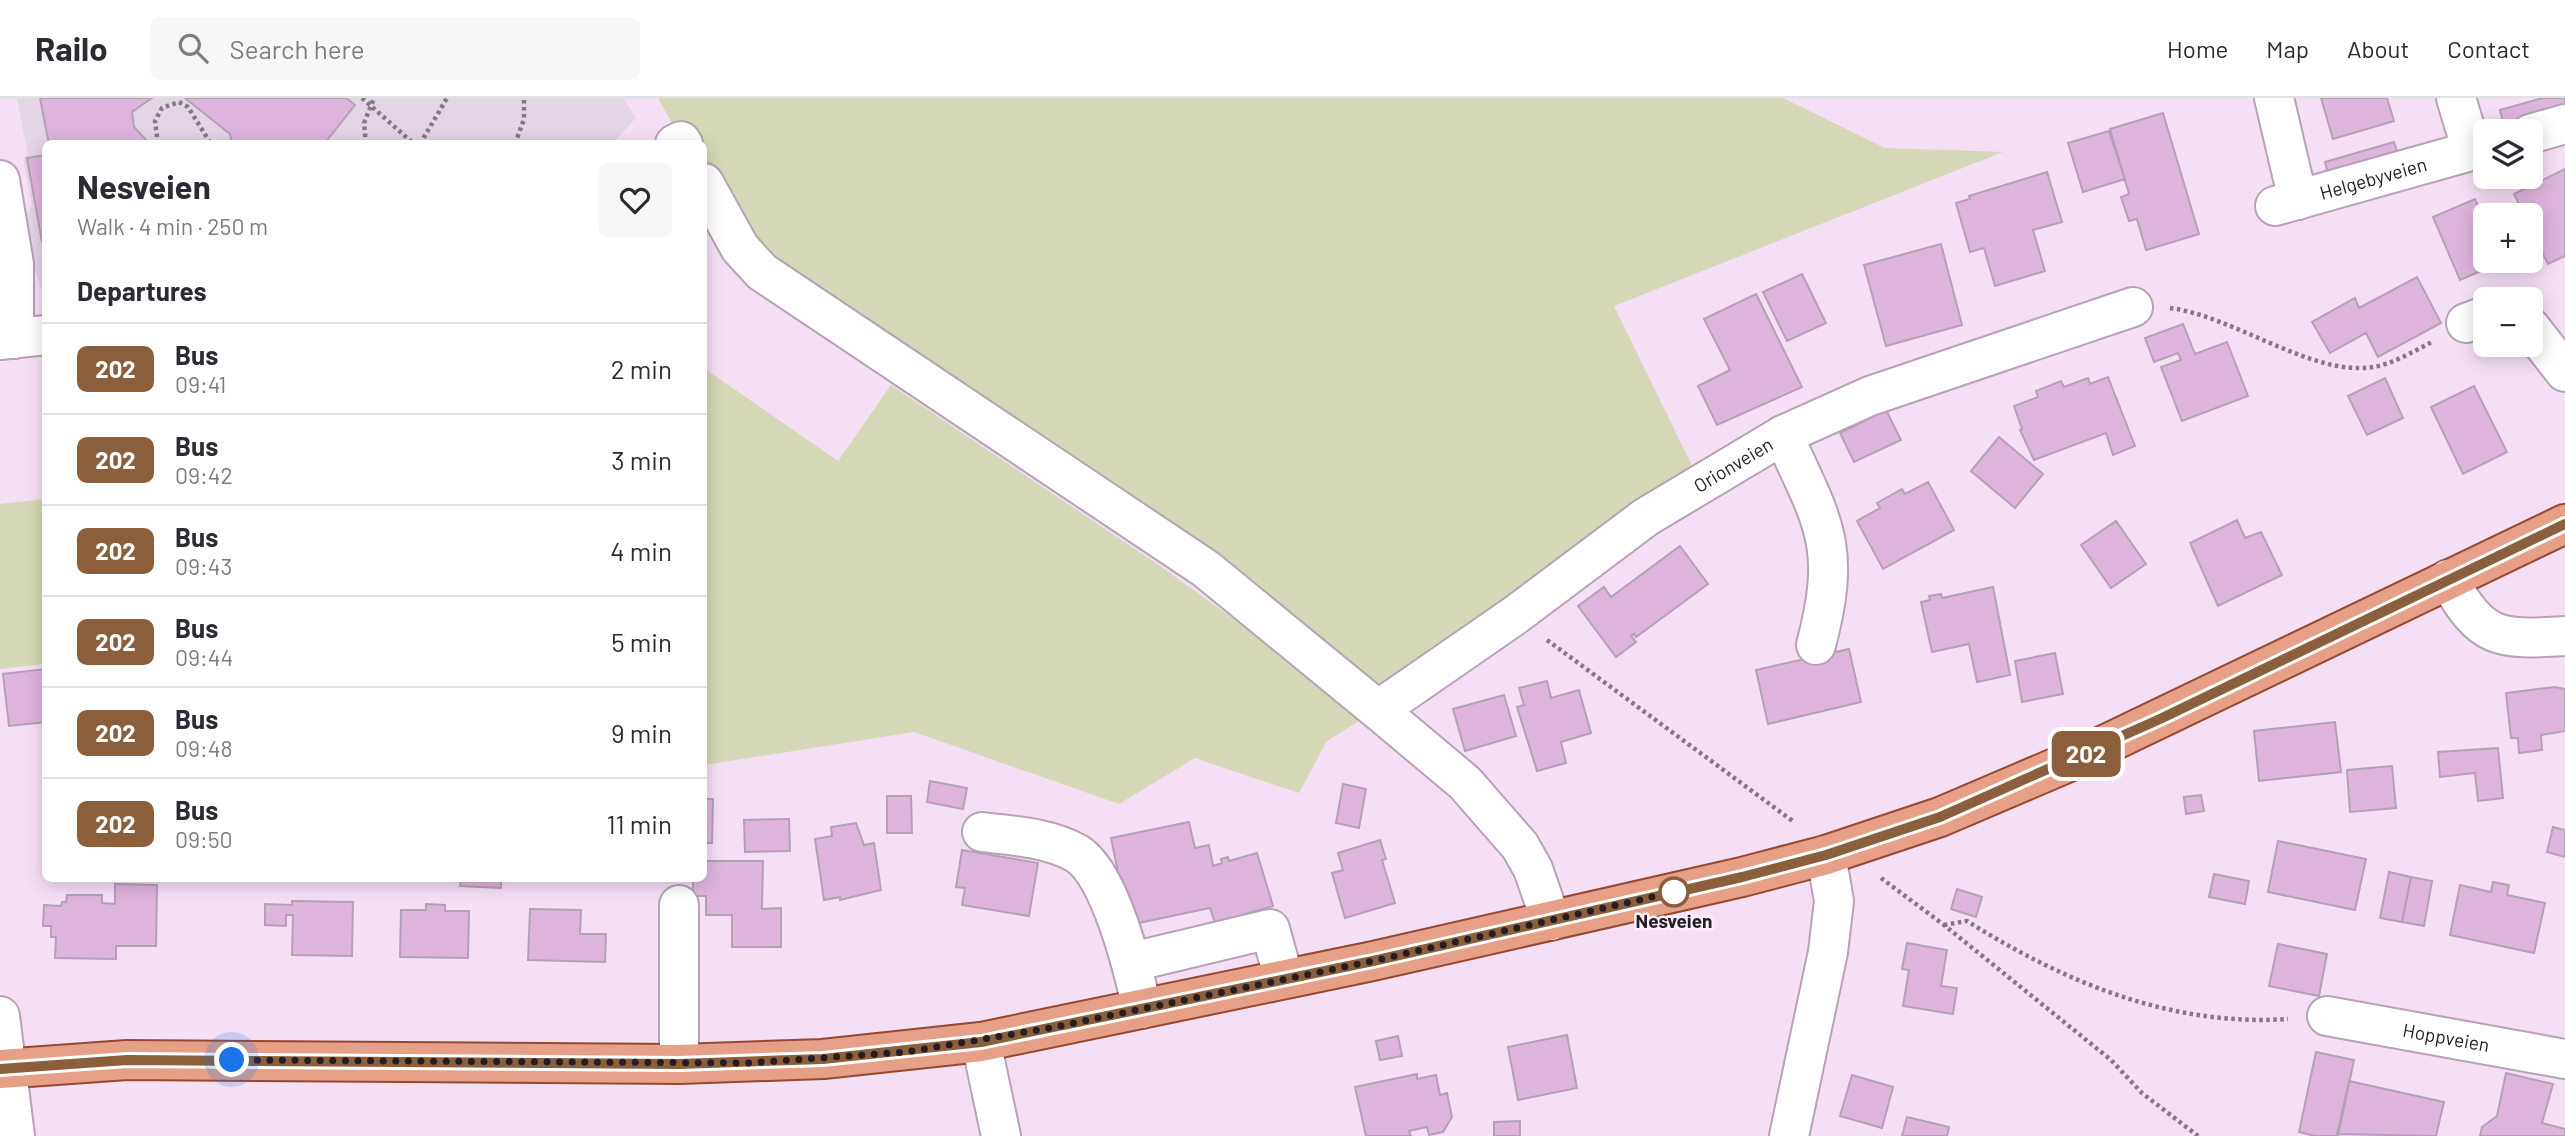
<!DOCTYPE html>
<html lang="en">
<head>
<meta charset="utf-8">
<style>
	:root { --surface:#fff; --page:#f7f7f7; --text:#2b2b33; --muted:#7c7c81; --line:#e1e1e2 }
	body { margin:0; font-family:Barlow,sans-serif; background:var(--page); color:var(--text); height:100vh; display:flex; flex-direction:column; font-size:26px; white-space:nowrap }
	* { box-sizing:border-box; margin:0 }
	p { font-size:23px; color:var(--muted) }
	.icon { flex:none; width:38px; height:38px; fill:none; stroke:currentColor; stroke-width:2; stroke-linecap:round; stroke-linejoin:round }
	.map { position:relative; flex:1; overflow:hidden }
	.drawer { position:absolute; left:42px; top:42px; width:665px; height:742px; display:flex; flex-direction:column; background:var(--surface); border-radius:10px; box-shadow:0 4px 18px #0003 }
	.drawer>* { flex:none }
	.badge { padding:0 14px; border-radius:10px; font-size:24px; line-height:46px }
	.tools { position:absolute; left:2473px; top:21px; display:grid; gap:14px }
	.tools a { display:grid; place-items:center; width:70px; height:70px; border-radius:10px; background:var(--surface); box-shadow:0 4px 18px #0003; font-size:35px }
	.you { position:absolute; width:35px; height:35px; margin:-18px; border:5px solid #fff; border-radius:50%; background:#1a73e8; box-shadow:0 0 0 10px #1a73e833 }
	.map>.badge { position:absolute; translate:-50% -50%; box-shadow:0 0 0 4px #fff }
	h2 { padding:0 35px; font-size:26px; line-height:63px }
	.round { display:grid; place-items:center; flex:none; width:74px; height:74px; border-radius:10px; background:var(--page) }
	.head { display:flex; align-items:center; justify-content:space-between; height:119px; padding:0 35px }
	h1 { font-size:33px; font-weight:700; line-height:52px }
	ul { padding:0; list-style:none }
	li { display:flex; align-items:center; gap:21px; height:91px; padding:0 35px; border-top:2px solid var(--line) }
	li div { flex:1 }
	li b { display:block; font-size:26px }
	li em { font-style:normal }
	li .badge { min-width:77px; font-weight:700; text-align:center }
	header { display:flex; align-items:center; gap:42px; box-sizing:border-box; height:98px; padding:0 35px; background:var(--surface); border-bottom:2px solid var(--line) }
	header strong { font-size:33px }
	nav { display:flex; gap:38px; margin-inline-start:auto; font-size:24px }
	.search { width:490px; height:63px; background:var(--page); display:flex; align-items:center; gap:18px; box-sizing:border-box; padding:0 24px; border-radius:10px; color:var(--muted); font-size:26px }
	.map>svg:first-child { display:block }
</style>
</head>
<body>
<header>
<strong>Railo</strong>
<div class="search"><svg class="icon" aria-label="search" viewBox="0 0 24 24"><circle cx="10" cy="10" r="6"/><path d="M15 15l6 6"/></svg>Search here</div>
<nav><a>Home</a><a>Map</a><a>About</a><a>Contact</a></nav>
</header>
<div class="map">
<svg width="2565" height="1038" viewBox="0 0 2565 1038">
	<rect width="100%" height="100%" fill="#f5dff5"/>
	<!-- education -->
	<path fill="#e3d4e6" d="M17 0H623L636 20 612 46H46L45 201 36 175 26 120 32 106 23 60 28 57Z"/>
	<!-- green -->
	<path fill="#d4d8b6" d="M658 0H1783L1885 50 2003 54 1614 208 1700 384 1378 612 762 174 704 85V46L683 45Z
		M704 270 838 363 891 287 1163 470 1282 556 1359 623 1327 643 1299 695 1195 660 1119 706 914 634 704 667Z
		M45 401V566L0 571V406Z"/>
	<!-- building -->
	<path fill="#deb5dd" stroke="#b5a1b5" stroke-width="2" d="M40 0H152L132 14 134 29 150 46H49Z
		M185 0H346L355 7 324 46H232L230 36Z
		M2321 0H2387L2394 23 2333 41Z
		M2543 0H2565V11L2504 28 2500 12Z
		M2163 15 2199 136 2146 152 2137 121 2129 123 2121 99 2129 96 2110 31Z
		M2109 33 2125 81 2083 94 2068 45Z
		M2394 44 2399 59 2329 80 2325 64Z
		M46 57V143L42 144 27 60Z
		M2565 71V158L2548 166 2530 130V117H2524L2514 96Z
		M2047 74 2062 124 2033 132 2045 173 1995 188 1984 150 1970 154 1956 105 1970 101 1969 98Z
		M2475 101 2485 124V163L2502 164 2460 182 2433 119Z
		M1941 146 1962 227 1886 248 1864 167Z
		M1802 176 1826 225 1787 243 1763 194Z
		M2417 179 2441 225 2378 259 2366 235 2330 255 2312 224 2355 200 2359 210Z
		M1756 196 1802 289 1717 327 1698 288 1730 272 1704 221Z
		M2183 226 2195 256 2227 244 2248 298 2182 323 2161 269 2181 262 2178 255 2154 264 2145 240Z
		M2108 279 2135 348 2113 357 2106 335 2034 362 2020 332 2022 331 2014 308 2038 299 2036 293 2061 283 2064 289 2088 280 2090 286Z
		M2385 280 2403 320 2367 337 2348 298Z
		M2474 288 2507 354 2463 376 2431 309Z
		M1886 312 1901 342 1854 364 1840 335Z
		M1999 339 2043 376 2015 410 1971 373Z
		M1928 384 1954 432 1883 471 1857 423 1880 410 1877 405 1902 391 1905 396Z
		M2237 422 2245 440 2261 434 2282 477 2218 508 2190 445Z
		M2116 423 2146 466 2111 490 2081 447Z
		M1680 448 1708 486 1636 539 1634 536 1631 538 1636 544 1616 559 1578 508 1604 489 1611 499Z
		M1993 489 2010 577 1977 584 1969 546 1932 554 1921 504 1930 502 1929 498 1941 496 1942 500Z
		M1849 551 1861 604 1768 626 1756 572Z
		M2055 555 2063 596 2022 604 2015 563Z
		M46 571V624L9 628 3 576Z
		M1547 583 1551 600 1579 592 1591 635 1561 644 1566 665 1537 673 1517 609 1524 607 1519 590Z
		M2555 589 2565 591V633L2541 637 2542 652 2519 655 2518 640H2511L2506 595Z
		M1504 597 1516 638 1465 653 1453 611Z
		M2335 624 2341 674 2259 683 2254 633Z
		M2498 650 2503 700 2478 703 2475 675 2440 679 2438 654Z
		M2392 668 2396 710 2350 714 2347 672Z
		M930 683 967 690 963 711 927 704Z
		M1343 686 1366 691 1359 730 1336 725Z
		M2201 697 2204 713 2186 716 2184 699Z
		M887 698H911L912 735H887Z
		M704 701H713L712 745H704Z
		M789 721 790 753 745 754 744 722Z
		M1189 724 1195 750 1209 747 1213 768 1222 765 1221 761 1228 759 1229 763 1257 755 1273 808 1215 825 1210 810 1129 827 1111 740Z
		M856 725 864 747 874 745 881 792 840 802V799L824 802 815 741 832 738 831 729Z
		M2553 729 2565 732V759L2547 754Z
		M1380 742 1386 761 1382 762 1395 805 1345 820 1332 775 1343 772 1338 755Z
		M2278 743 2366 761 2355 812 2268 794Z
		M962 752 1038 765 1029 818 962 807 965 790 956 789Z
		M704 763H763L762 811 781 810V849H732V817H706V798H693V780H704Z
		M2389 774 2411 779 2402 824 2380 820Z
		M2214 776 2249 783 2245 806 2209 799Z
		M2411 779 2432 783 2424 828 2402 824Z
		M461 780H501V790L460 788Z
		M2493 784 2509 787 2507 797 2545 805 2534 855 2450 837 2460 787 2491 794Z
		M115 786 157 787 156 848H116V861L55 860 56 839H51V828H43L44 807 61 808 62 804H66L67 797H102V805L115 806Z
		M1957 791 1982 799 1976 819 1951 811Z
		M292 803 353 804 352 858 292 857 293 817H286V828L265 827V806L292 807Z
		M426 806 445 807V813H469L468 860 400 859 401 812H426Z
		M530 811 581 812 580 836H606L605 864 528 862Z
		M1907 845 1947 852 1941 888 1957 890 1953 916 1903 908 1909 872 1902 871Z
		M2278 846 2327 856 2319 898 2269 888Z
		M1567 937 1577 990 1518 1002 1508 949Z
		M1398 938 1402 958 1380 962 1376 943Z
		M2316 954 2354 962 2338 1038H2315L2299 1034Z
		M2506 975 2553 986 2542 1025 2565 1031V1038H2480L2482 1029 2497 1018Z
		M1417 976V981L1436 977 1440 997 1447 995 1452 1019 1443 1034 1429 1037 1427 1029 1409 1033 1411 1038H1366L1355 989Z
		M1852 977 1893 989 1882 1030 1840 1018Z
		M2349 983 2444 1004 2436 1038 2337 1036Z
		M1907 1019 1949 1029 1947 1038H1902Z
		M1520 1023V1038H1494V1024Z"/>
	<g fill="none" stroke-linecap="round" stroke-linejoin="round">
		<defs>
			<g id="minor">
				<path d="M2274 0 2298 102"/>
				<path d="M2456 0 2472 53"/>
				<path d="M2530 36 2565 26"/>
				<path d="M675 46 681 43 683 46"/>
				<path d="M0 82 14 166V241"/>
				<path d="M704 85 740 150 762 174 1206 471 1378 612 1465 685 1520 748 1533 771 1551 823"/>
				<path id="s1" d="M2275 108 2485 49"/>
				<path d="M2466 225 2485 218"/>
				<path d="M2530 229 2565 274"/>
				<path d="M0 242 46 237"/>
				<path d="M1783 337C1824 426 1842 448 1816 547"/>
				<path d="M2448 481C2482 542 2498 542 2565 538"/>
				<path id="s2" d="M1378 612 1514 518 1646 419 1783 337 1870 298 2133 209"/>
				<path d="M982 734C1013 738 1047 739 1076 755 1110 774 1134 874 1142 911"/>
				<path d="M1132 864 1270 831 1284 881"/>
				<path d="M0 918 15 1038"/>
				<path id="s3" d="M2327 918 2565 961"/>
				<path d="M981 944 1001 1038"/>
				<path d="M679 966V807"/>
				<path d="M1789 1038 1828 854 1834 803 1826 757"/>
			</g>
			<path id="major" d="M0 971 127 962 679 966 823 961 981 944 1373 863 1742 779 1826 757 1940 719 2069 664 2565 426"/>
		</defs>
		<!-- minor casing -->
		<use href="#minor" stroke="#b7a2b6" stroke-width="42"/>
		<!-- major casing -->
		<use href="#major" stroke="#964930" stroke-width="42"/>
		<!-- path -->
		<path stroke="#857785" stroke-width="4.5" stroke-dasharray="3.5 3.5" stroke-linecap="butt" d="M362 0 414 46
			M158 46 155 23 162 10 179 4 188 9 211 46
			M366 46 364 25 374 0
			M420 46 447 0
			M515 46 524 21V0
			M2170 210C2234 218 2313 279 2373 269 2393 266 2414 253 2432 244
			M1547 542 1794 724
			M1881 780 1944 827 2111 962 2142 995 2198 1038
			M1944 827 1967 823C2064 884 2171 929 2288 921"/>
		<!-- minor -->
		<use href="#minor" stroke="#fff" stroke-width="38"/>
		<!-- major -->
		<use href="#major" stroke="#e5a087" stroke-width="38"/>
	</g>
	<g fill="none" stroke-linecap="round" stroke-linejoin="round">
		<defs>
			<path id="line" d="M0 971 127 962 679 966 823 961 981 944 1373 863 1742 779 1826 757 1940 719 2160 621 2565 426"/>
		</defs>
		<!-- line casing -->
		<use href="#line" stroke="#fff" stroke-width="16"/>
		<!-- line -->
		<use href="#line" stroke="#8b5e3c" stroke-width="10"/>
		<!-- walk -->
		<path stroke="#241d24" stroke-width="7" stroke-dasharray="0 12.6" d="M232 962 747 965 906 954 1050 930 1373 863 1674 794"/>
	</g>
	<!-- markers -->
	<circle fill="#fff" stroke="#8b5e3c" stroke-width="3.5" cx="1674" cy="794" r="14"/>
	<g text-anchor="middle" stroke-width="5" stroke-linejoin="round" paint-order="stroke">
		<!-- street labels -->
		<g font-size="19" fill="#241d24" stroke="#fdf0fd">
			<text dy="7" stroke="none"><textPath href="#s1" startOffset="102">Helgebyveien</textPath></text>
			<text dy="7" stroke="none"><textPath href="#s2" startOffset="432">Orionveien</textPath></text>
			<text dy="7" stroke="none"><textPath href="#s3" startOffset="121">Hoppveien</textPath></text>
		</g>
		<!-- stop labels -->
		<g font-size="19" font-weight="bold" fill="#241d24" stroke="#fdf0fd">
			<text x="1674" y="830">Nesveien</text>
		</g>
	</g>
</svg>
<div class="tools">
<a><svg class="icon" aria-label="layers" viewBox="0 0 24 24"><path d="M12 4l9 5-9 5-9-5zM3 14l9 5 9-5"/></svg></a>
<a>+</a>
<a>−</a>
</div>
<div class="you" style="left:232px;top:962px"></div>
<b class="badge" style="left:2086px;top:656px;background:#8b5e3c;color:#fff">202</b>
<section class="drawer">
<div class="head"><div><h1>Nesveien</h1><p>Walk · 4 min · 250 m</p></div><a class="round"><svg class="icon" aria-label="heart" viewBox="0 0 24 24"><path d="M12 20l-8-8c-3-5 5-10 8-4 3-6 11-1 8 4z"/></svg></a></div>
<h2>Departures</h2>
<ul>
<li><span class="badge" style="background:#8b5e3c;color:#fff">202</span><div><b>Bus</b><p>09:41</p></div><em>2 min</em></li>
<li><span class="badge" style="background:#8b5e3c;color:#fff">202</span><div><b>Bus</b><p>09:42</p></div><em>3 min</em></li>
<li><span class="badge" style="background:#8b5e3c;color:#fff">202</span><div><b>Bus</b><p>09:43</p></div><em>4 min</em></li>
<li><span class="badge" style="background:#8b5e3c;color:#fff">202</span><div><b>Bus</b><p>09:44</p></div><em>5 min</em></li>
<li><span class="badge" style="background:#8b5e3c;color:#fff">202</span><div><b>Bus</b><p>09:48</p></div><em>9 min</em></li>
<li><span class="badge" style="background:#8b5e3c;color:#fff">202</span><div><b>Bus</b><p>09:50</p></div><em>11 min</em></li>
</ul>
</section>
</div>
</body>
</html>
